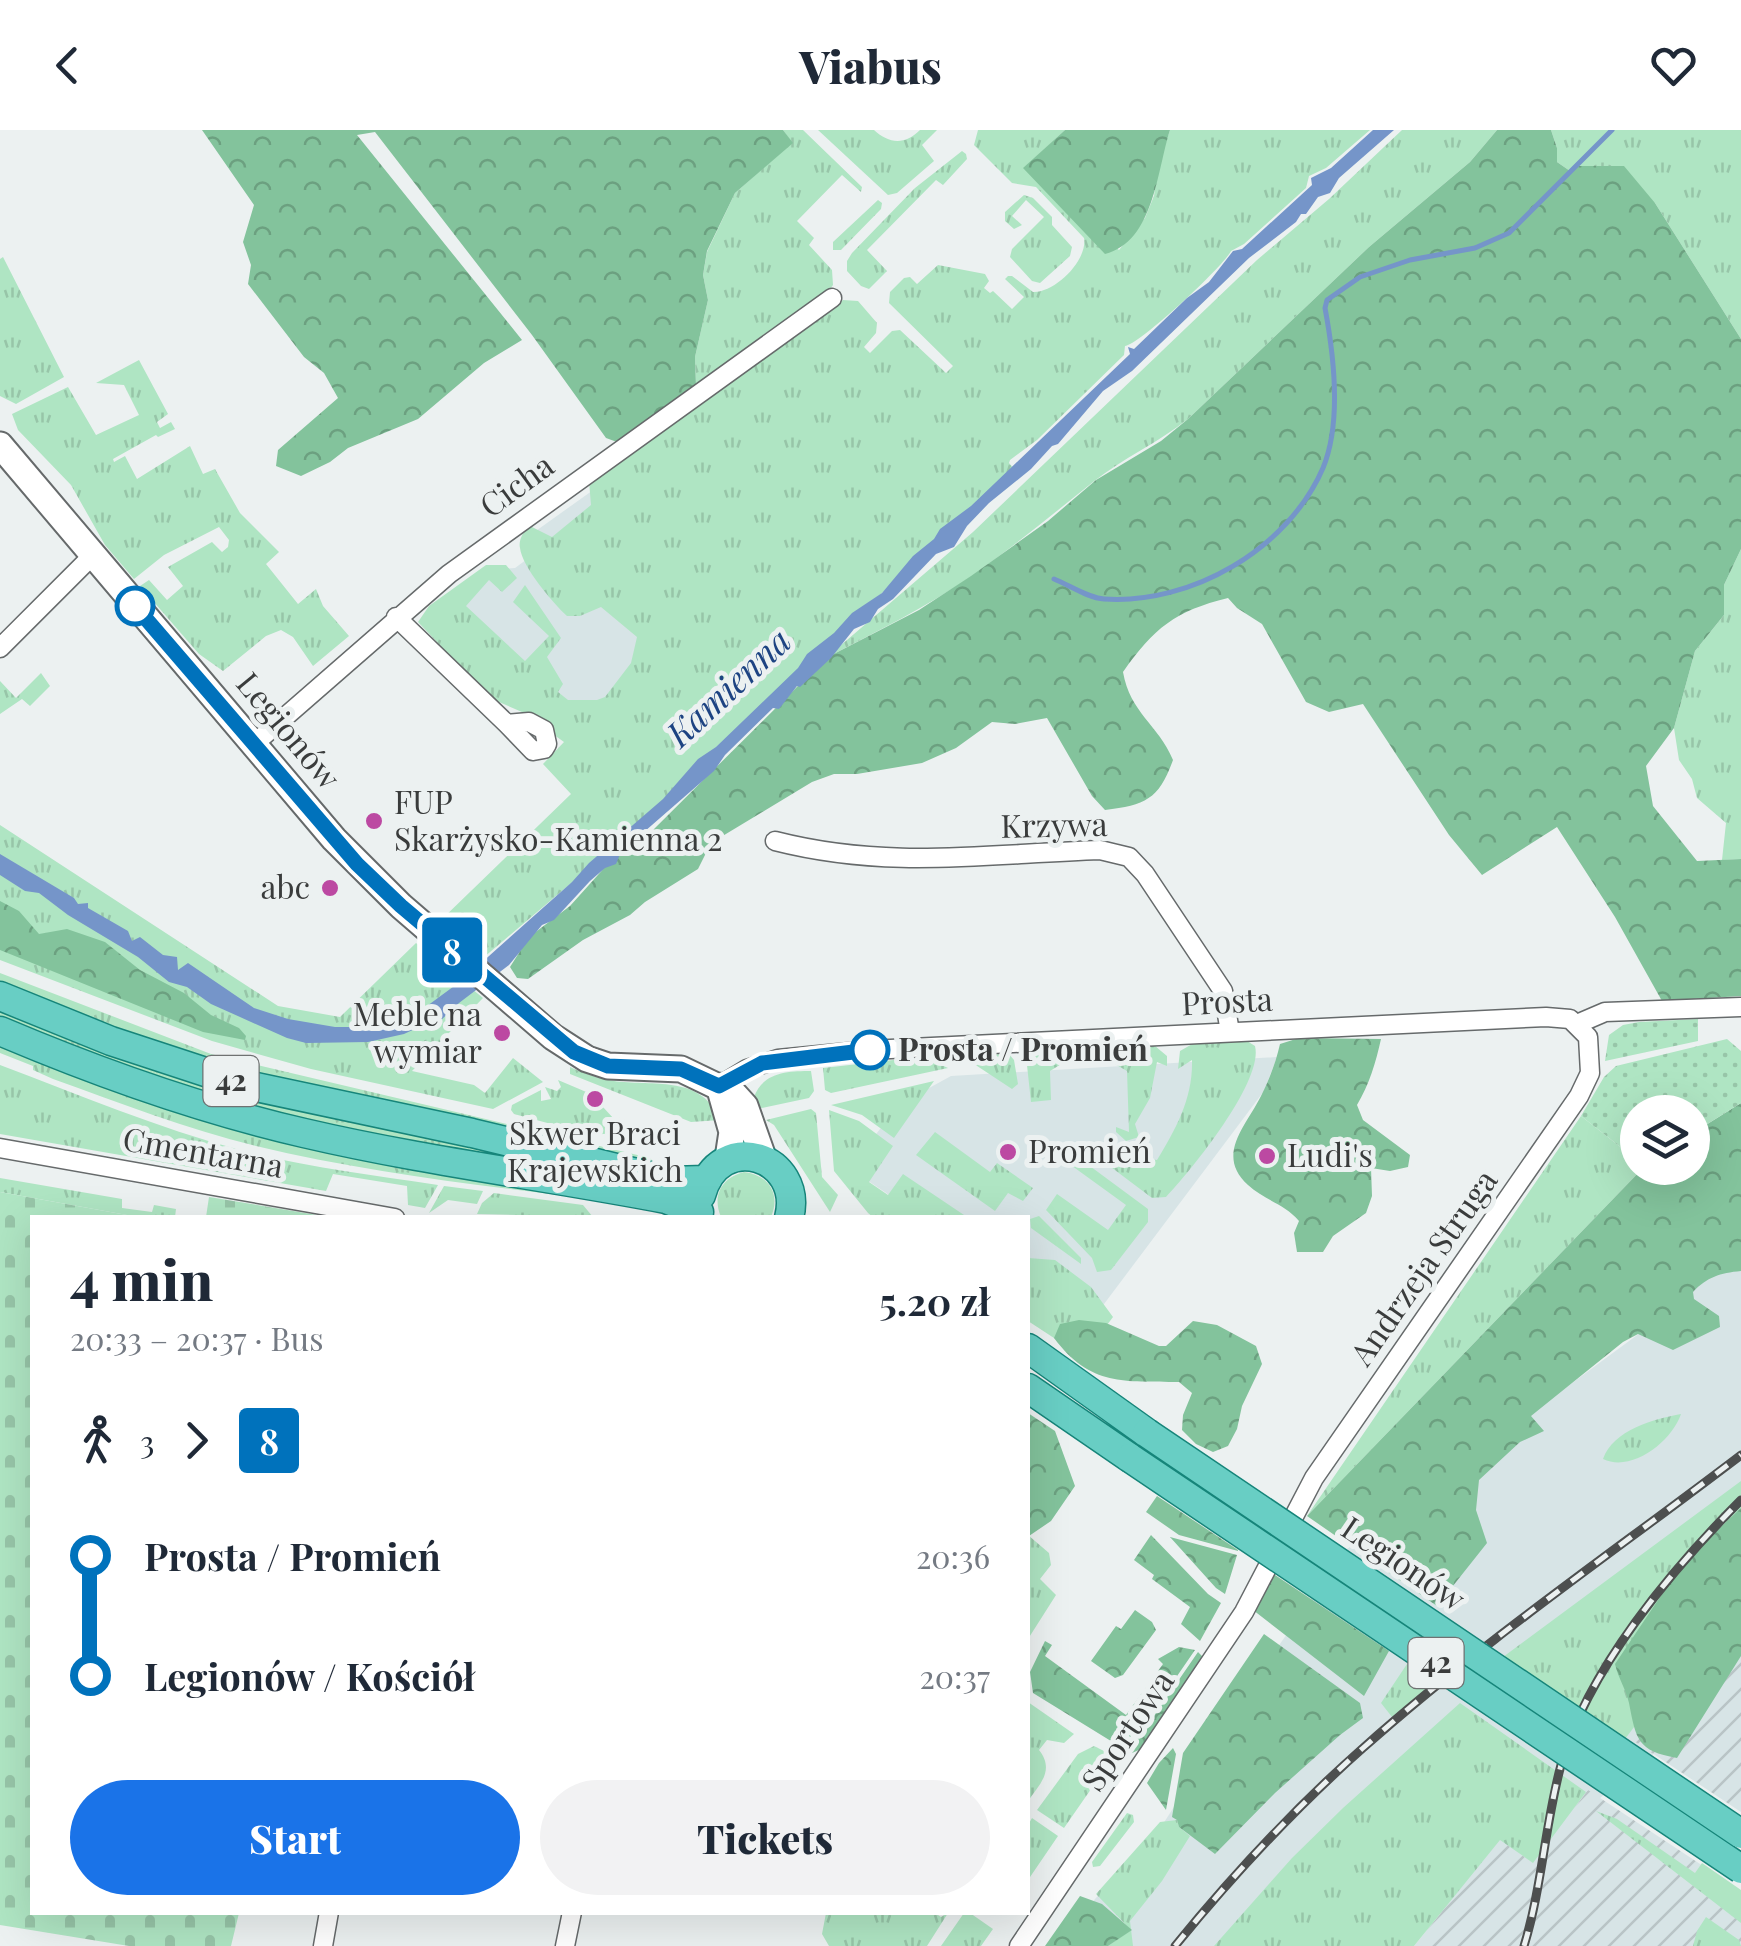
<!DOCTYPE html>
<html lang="en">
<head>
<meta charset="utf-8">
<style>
	:root { --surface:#fff; --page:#f2f2f3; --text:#1f2937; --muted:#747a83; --accent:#1a73e8 }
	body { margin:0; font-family:"Playfair Display",serif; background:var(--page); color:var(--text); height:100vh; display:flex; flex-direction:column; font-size:38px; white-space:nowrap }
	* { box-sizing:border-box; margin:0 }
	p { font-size:32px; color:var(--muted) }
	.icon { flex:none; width:55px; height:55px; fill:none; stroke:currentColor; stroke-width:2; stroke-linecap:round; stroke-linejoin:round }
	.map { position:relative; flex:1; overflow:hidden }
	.sheet { position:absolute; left:30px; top:1085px; width:1000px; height:700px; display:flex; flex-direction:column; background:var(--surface); border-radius:0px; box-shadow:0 10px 40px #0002 }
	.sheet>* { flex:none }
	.badge { padding:0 20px; border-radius:8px; font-size:35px; line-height:65px }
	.controls { position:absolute; left:1620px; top:965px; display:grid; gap:20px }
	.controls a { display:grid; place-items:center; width:90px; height:90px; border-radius:50%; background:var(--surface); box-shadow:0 10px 40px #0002; font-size:50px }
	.map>.badge { position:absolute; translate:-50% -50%; box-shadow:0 0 0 5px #fff }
	.legs { display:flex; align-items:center; gap:15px; height:110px; padding:0 40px; font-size:32px }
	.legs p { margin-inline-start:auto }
	.head { display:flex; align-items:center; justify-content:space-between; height:170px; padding:0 40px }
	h1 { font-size:55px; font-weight:800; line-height:75px }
	.cta { display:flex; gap:20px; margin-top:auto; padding:20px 40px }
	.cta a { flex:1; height:115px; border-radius:60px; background:var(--accent); color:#fff; font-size:40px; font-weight:800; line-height:115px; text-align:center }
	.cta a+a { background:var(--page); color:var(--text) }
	ul { padding:0 40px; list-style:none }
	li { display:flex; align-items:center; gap:35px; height:120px; font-size:38px }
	li i { display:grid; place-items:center; width:15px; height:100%; margin:0 12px; background:currentColor }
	li i::after { content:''; width:25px; height:25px; margin:-12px; border:8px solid; border-radius:50%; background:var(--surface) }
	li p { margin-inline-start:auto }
	li:first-child i { background:linear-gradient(#0000 50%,currentColor 0) }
	li:last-child i { background:linear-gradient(currentColor 50%,#0000 0) }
	header { display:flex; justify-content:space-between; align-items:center; height:130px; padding:0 40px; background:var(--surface); font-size:45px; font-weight:800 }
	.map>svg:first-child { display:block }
</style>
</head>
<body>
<header><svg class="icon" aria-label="back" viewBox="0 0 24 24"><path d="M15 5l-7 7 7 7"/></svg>Viabus<svg class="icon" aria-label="heart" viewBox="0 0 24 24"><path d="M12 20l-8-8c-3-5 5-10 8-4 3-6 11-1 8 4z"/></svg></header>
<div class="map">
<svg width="1741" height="1816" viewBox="0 0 1741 1816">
	<defs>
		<pattern id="industrial-furrows" width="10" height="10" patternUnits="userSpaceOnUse" patternTransform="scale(2.5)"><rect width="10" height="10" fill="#d7e4e6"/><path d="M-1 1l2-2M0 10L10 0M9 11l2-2" fill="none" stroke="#b9c4c6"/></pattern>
		<pattern id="grass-tufts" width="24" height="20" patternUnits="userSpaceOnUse" patternTransform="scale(2.5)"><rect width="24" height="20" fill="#afe5c3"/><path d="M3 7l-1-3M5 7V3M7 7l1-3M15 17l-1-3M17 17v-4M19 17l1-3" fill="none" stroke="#97c5a8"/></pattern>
		<pattern id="forest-crowns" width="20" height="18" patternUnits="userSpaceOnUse" patternTransform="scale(2.5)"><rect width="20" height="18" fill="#83c39c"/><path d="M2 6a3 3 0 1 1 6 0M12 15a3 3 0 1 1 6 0" fill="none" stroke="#6ca080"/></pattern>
		<pattern id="cemetery-stones" width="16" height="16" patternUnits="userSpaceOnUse" patternTransform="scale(2.5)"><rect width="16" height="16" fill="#afe5c3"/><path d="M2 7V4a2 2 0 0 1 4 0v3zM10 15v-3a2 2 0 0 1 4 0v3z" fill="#97c5a8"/></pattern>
		<pattern id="garden-dots" width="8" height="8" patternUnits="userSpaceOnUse" patternTransform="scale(2.5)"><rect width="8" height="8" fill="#afe5c3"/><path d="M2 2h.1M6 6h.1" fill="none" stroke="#97c5a8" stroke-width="1.8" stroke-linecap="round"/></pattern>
	</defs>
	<rect width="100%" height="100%" fill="#ecf1f1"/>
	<!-- built -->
	<path fill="#d7e4e6" d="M596 358 710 468 597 591 559 596 429 476 483 440 515 438 530 427 533 403Z
		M1277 927 1264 961 1086 1198 1028 1158V1088L922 1087 849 1038 900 974 951 946Z
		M1741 1117V1493L1679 1603 1594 1673 1567 1756 1274 1816H1062L1095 1769 1163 1694 1265 1535 1347 1419 1644 1200Z"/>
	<!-- industrial -->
	<path fill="url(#industrial-furrows)" d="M1741 1481V1682L1628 1607 1675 1543Z
		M1588 1660 1741 1761V1816H1414L1500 1710 1533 1733Z"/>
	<!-- grass -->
	<path fill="url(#grass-tufts)" d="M783 0H803L862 57 861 62 842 45 797 91 814 108 809 115 832 140 833 155 827 163 766 203 696 256 695 227 708 170 703 145 707 122 735 63 792 13Z
		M818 0H874C889 14 905 15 920 0H937L922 15 934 31 897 63 888 65Z
		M978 0H1065L1024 38 1119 120 1145 88 1154 66 1159 33 1170 0H1370L1326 38 1309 46 1306 58 1244 114 1231 121C1223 137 1139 215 1125 216L1124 225 1037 310 1010 330 1009 333 1016 341 922 425 616 715 483 828 440 791 571 664 543 634 564 612 522 582 490 568 418 492 429 476 486 435H506L517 448 502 462 489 450 466 476 525 531 549 506 513 472 525 455 561 508 547 527 563 554 558 562 568 570H597L605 567 631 533 637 507 601 477 580 486H567C553 473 522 437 520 418 518 410 524 402 528 395L552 407 591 375 589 351 843 170 858 171 877 193 876 203 864 217 870 223 892 201 900 200 946 243 953 236 889 173 890 162 904 148 910 147 917 154 938 135 985 144 989 151 984 158 990 163 993 161 1012 179 1024 167 1005 149 1008 146H1012L1033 162C1055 163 1088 130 1084 108L1036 57 1012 53 974 15Z
		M1402 0H1497L1470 32 1369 117 1188 289C1158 313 1123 328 1093 352 1053 384 1014 416 972 446 926 477 876 502 826 528L973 402 1257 130 1329 69Z
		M1551 0H1741V209L1655 73 1570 41 1557 32V18Z
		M962 21 966 24 967 29 943 55 936 50 867 120 887 141 869 159 861 156 847 141V131L852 123 915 58Z
		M1024 65 1033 68 1052 87V95L1072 117 1070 126 1040 153 1032 151 1010 127 1012 119 1044 87 1026 70 1012 86 1022 95 1014 99 1005 91V82Z
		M878 70 882 73 881 79 841 120H833V112Z
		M3 127 64 247 16 274 0 266V129Z
		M139 230 168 284 157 292 160 298 171 292 175 299 158 307 156 305 113 329 114 332 125 326 137 349 190 316 203 344 215 339 240 383 279 422 266 434 298 474 316 459 323 476 349 506 313 536 293 507 281 500 266 506 223 541 199 524 140 456 149 450 167 470 183 456 168 437 212 412 222 422 228 417 229 410 219 397 164 425 134 449 105 415 71 355 18 300 12 284 68 257 96 305 139 285 124 255 96 253Z
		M1741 419V729L1722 730 1726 693 1697 668 1692 649 1679 630 1674 598 1695 521 1724 485V455Z
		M41 543 50 556 30 576 22 569 0 584V551L16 568Z
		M0 695 278 876 340 887 416 813 483 868 412 941 474 955 485 963 513 928 543 952 493 979 311 939 212 911 0 830Z
		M0 843 211 924 650 1028 659 1039 277 951 138 908 0 854Z
		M0 879 277 976 659 1056C518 1031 376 1010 238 974 156 953 78 920 0 889Z
		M1247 911 1255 916C1264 951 1191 1041 1166 1067L1152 1068 1083 1016 1086 1012 1125 1037 1127 1024 1157 1030C1176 999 1193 968 1192 930L1178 939 1180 921 1194 913Z
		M0 913 625 1073C502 1058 377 1045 256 1016 187 999 120 973 53 949L33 940V936L0 923Z
		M1155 916 1167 926V936L1157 932 1150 968 1135 994 1139 1007 1126 1011 1116 1002V997L1129 1002 1127 941 1113 933 1112 929 1122 919Z
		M1049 921H1056L1063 933 1050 941 1051 970 1031 972 1026 926 1032 922Z
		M1009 924 1014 930 1018 954 1012 959 965 928 967 925Z
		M911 928 935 932 948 938 831 963 825 960 823 938Z
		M0 935C79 965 158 998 240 1020 305 1037 372 1045 438 1055L425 1078 408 1075 407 1056 333 1044 326 1061 0 1004Z
		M570 937C588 945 605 951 624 952 661 955 703 948 720 990L691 992 570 944Z
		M811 941 814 961 809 968 757 979 754 967C763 942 788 941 811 941Z
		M558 950 591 964 626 1002 592 1005 514 984 511 980 512 975 541 960V971L551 969 545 957 557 961 561 957Z
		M934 951 894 1008 862 985 831 975Z
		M811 979 816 983 822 1047 838 1065 830 1082 774 995 766 990Z
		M829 980 859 991 893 1016 869 1052 888 1065 903 1044 967 1087 874 1088 868 1083 834 1041Z
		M1581 986 1637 1030 1638 1038H1643L1307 1386Z
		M935 1002 990 1042 997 1033 1033 1058 1023 1071 1008 1063 995 1081 916 1025Z
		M1056 1011 1148 1079V1092L1111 1140 1097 1142 1092 1128 1046 1080 1057 1064 1108 1100 1126 1075 1068 1033 1066 1035 1055 1028 1057 1024 1051 1019Z
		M744 1042C769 1045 781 1064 771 1087H721C712 1066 721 1048 744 1042Z
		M0 1048 122 1069V1078L152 1082 154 1075 176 1079 175 1087H138L0 1062Z
		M444 1056 483 1061 477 1074 448 1070 429 1083Z
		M494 1063 583 1075 593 1087 477 1084 482 1073Z
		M1039 1086 1081 1128V1134L1031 1098 1030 1089Z
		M1028 1128 1055 1130 1091 1157 1113 1187 1083 1227 1028 1191Z
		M1681 1284C1672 1311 1632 1343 1603 1329 1613 1300 1654 1289 1681 1284Z
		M1741 1351V1481L1675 1543 1625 1609 1503 1527Z
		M1028 1405 1049 1423 1051 1435 1040 1449 1056 1465 1028 1509Z
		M1407 1534 1434 1552 1392 1587 1381 1573Z
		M1028 1572 1074 1604 1064 1613 1047 1610 1039 1620C1055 1640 1040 1654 1028 1671Z
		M1460 1573 1586 1662 1533 1733 1500 1710 1414 1816H1214L1292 1728 1343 1678Z
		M1094 1616 1114 1626 1064 1698 1037 1680 1078 1624Z
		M1596 1681 1617 1689 1695 1743 1702 1733 1741 1760V1793Z
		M1127 1683 1133 1685 1134 1692 1100 1736 1093 1737 1092 1732Z
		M1032 1688 1058 1706 1028 1750V1695Z
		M1177 1690 1179 1697 1190 1706 1162 1751 1130 1791 1133 1816H1108L1131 1800 1096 1764 1160 1692Z
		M935 1783 941 1787 948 1783 927 1816H829L822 1804 826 1783Z
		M964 1783H970L993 1799 981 1816H941Z
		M1706 1787 1739 1810 1741 1816H1693L1697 1801Z"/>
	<!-- forest -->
	<path fill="url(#forest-crowns)" d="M202 0H783L793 13 735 63 707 121 703 145 708 170 695 227 696 256 617 312 606 308 532 205 375 2 357 5 522 210 484 233 418 289 348 318 330 332 301 346 276 336 278 320 338 268 324 243 304 227 248 154 251 135 243 112 254 75Z
		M1065 0H1170C1157 40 1154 112 1105 124L1023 38Z
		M1497 0H1551L1557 18V32L1570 41 1578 36H1624L1655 73 1741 209V419L1724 455V485L1695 521 1674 598 1646 636 1653 676 1697 731 1741 729V866L1662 871 1615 787 1557 697 1482 745 1449 705 1363 574 1329 582 1306 572 1262 494 1237 478 1228 468C1175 481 1154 498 1123 542 1130 583 1158 594 1173 630 1159 669 1146 675 1105 680L1092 666 1047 588 1015 594 992 592 956 618 922 633 857 644H834L812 652 711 713 698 739 645 772 630 785 583 810 528 849 517 848 510 837 529 807 570 776 606 736 652 701 826 528 919 480 971 446 1048 391 1096 350 1161 311 1188 289 1369 117 1470 32Z
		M0 771 19 781 39 804 67 799 105 812 140 840 184 863 211 885 239 898 246 906 245 910 203 902 0 820Z
		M1299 908 1381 909C1376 932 1369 955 1357 975L1363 990 1410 1025 1408 1037 1390 1041 1371 1038 1372 1066 1366 1083 1333 1106 1323 1122H1297L1294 1103 1299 1091C1285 1074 1264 1070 1248 1055 1215 1025 1246 996 1261 966 1269 950 1276 932 1280 914Z
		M1741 973V1141C1720 1143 1707 1147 1693 1162L1694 1169 1719 1186 1720 1197 1673 1220 1638 1204 1623 1212 1531 1286 1544 1301 1520 1312 1479 1350 1476 1380 1487 1413 1437 1476 1307 1386 1643 1038H1692L1693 1003Z
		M1079 1190 1106 1193 1159 1216H1166L1193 1191 1217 1195 1256 1216 1262 1234 1242 1276 1237 1299 1228 1316 1213 1322 1196 1314 1182 1300 1183 1285 1192 1263 1179 1252C1124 1251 1091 1257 1054 1208L1060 1194Z
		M1028 1283 1055 1301 1075 1356 1051 1391 1029 1406Z
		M1157 1366 1238 1420V1421L1179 1405 1146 1382Z
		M1741 1378V1526L1677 1628C1637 1621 1636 1609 1629 1573 1626 1559 1618 1548 1615 1534L1683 1433Z
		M1151 1405 1208 1464 1221 1473 1200 1511 1181 1494 1190 1477 1152 1449 1154 1445 1134 1430Z
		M1170 1407 1237 1425 1225 1464 1216 1458Z
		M1272 1443 1389 1521 1364 1566 1253 1480Z
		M1135 1480 1152 1492 1156 1500 1123 1545 1115 1548 1091 1531 1116 1496 1121 1499Z
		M1264 1504 1360 1573 1363 1588 1340 1605 1275 1663 1215 1724 1179 1697 1177 1690 1172 1687 1183 1623Z
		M1045 1511 1052 1515 1045 1526 1126 1585 1163 1534 1158 1529 1179 1517 1195 1520 1142 1597 1119 1616 1033 1563 1030 1542Z
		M1198 1522 1204 1528 1141 1619 1132 1623 1123 1618 1145 1599Z
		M1173 1618 1176 1624 1166 1680 1147 1653 1159 1633Z
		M1080 1766 1102 1774 1132 1800 1108 1816H1045Z"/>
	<!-- cemetery -->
	<path fill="url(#cemetery-stones)" d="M0 1062 138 1087 32 1088V1782L239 1783 231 1816H129L0 1795Z
		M209 1067 323 1086 334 1087H206Z"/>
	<!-- garden -->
	<path fill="url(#garden-dots)" d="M1698 889V911L1605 931 1609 905 1623 895 1639 892Z
		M1727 909 1741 921V973L1693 1003 1692 982H1638L1637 1030 1581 986 1604 947 1616 936Z"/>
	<!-- water -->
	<path fill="#7595c9" d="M1373 0H1394L1339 48 1330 63 1318 67 1306 84H1301L1296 92 1249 128 1132 241 1103 261 1058 314 1052 316 1031 339 989 373 967 396 954 417 936 424 893 469 878 479 870 492 854 499 831 528 800 557 797 556 779 579 773 578 725 625 714 641 621 722 616 734 605 738 590 751 554 790 542 795 509 835 459 873 439 892 432 891 404 904 368 912 306 913 287 908 211 874 187 857 169 852 138 827 68 785 39 763 25 761 0 745V724L74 768 78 774 88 773V778L128 801 132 811 140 807 163 825 177 827 178 840 188 833 254 878 288 889 335 897H358L364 893 386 892 427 876 461 851 572 752 589 733 663 669 698 629 716 617 798 538 807 524 834 503 852 483 882 463 913 426 934 409 940 399 971 376 1130 224 1128 217 1134 219 1187 168 1209 152 1233 121 1242 119 1312 55 1311 48 1331 38Z"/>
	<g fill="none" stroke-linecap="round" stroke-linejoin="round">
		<!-- stream -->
		<path stroke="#7595c9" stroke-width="5" d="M1054 449C1069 455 1088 468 1104 469 1191 475 1288 419 1323 338 1342 292 1334 226 1325 178L1327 170 1360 147 1410 130 1475 118 1509 103 1612 0"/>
		<defs>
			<path id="street" d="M396 487 507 594 529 592 544 600 547 614 544 619 533 621 507 594
				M0 518 92 426
				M254 614 449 444 832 168
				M775 711C889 740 985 724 1100 720L1129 727 1145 744 1223 861 1230 902
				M1577 894 1605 882 1741 877
				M719 956 747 939 778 929 870 920 1546 887 1570 889 1588 907 1590 943 1579 966 1314 1348 1244 1482 1019 1816
				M0 1018 395 1088
				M323 1816 329 1782
				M565 1816 572 1782"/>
			<path id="secondary" d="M0 315 334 709 401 776 553 907 587 929 608 936 681 939 735 965 745 976 764 1030
				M719 956 732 1002 728 1028"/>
			<path id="primary" d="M0 866 111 911 242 954 472 1003 670 1051 705 1050
				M0 901C99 943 200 979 304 1003 424 1031 546 1046 666 1069L699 1082
				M701 1065C719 998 805 1026 789 1088
				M1028 1218 1147 1303
				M1028 1258 1130 1328"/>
		</defs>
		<!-- street casing -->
		<use href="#street" stroke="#666a6b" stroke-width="21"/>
		<!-- secondary casing -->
		<use href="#secondary" stroke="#666a6b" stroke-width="29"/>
		<!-- primary casing -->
		<use href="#primary" stroke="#16857a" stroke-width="31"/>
		<!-- street -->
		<use href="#street" stroke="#fff" stroke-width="18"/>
		<!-- secondary -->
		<use href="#secondary" stroke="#fff" stroke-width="25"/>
		<!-- primary -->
		<use href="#primary" stroke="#68cec4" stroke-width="28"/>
		<defs>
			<path id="rail" d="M1175 1816C1233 1745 1295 1678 1363 1618 1482 1512 1615 1421 1741 1325
				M1524 1816C1542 1757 1545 1694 1561 1635 1587 1540 1673 1438 1741 1370"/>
		</defs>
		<!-- rail casing -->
		<use href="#rail" stroke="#4d4f4f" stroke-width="9"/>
		<!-- rail -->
		<use href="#rail" stroke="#ecf1f1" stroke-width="5" stroke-dasharray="15" stroke-linecap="butt"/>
		<defs>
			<path id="primary-bridge" d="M1147 1303 1741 1704
				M1130 1328 1741 1739"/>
		</defs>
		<!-- primary-bridge casing -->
		<use href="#primary-bridge" stroke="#16857a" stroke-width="31" stroke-linecap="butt"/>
		<!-- primary-bridge -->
		<use href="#primary-bridge" stroke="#68cec4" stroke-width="28"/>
	</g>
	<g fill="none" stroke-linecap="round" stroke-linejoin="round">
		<defs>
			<path id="line-1" d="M135 476 357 734 401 776 574 922 608 936 681 939 719 956 762 933 870 920"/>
		</defs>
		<!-- line-1 casing -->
		<use href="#line-1" stroke="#fff" stroke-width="22"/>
		<!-- line-1 -->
		<use href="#line-1" stroke="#0072bc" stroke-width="15"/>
	</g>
	<!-- markers -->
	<g fill="#fff" stroke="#0072bc" stroke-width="5">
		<circle cx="135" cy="476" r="18"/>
		<circle cx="870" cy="920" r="18"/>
	</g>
	<g fill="#bc49a2" stroke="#ecf1f1" stroke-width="4">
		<circle cx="374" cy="691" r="10"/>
		<circle cx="330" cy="758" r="10"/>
		<circle cx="502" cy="903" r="10"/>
		<circle cx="595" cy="969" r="10"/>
		<circle cx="1008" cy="1022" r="10"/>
		<circle cx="1267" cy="1026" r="10"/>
	</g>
	<g text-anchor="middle" stroke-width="10" stroke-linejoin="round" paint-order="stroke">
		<!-- shield labels -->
		<g fill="#ecf1f1" stroke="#6f7272" stroke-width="2.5">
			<rect x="203.5" y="926" width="55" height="50" rx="8"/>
			<rect x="1408.5" y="1508" width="55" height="50" rx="8"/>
		</g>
		<g font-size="30" font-weight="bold" fill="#3a3c3c">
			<text x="231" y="961">42</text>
			<text x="1436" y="1543">42</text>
		</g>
		<!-- street labels -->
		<g font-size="32" fill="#3a3c3c" stroke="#ecf1f1">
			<text transform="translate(517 356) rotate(-36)" y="11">Cicha</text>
			<text transform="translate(288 601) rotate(50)" y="11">Legionów</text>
			<text transform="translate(1054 696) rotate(-1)" y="11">Krzywa</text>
			<text transform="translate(1227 872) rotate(-3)" y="11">Prosta</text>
			<text transform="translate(203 1023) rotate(10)" y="11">Cmentarna</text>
			<text transform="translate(1424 1138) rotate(-55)" y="11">Andrzeja Struga</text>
			<text transform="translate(1403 1434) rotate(34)" y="11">Legionów</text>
			<text transform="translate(1128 1601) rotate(-56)" y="11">Sportowa</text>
		</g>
		<!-- poi labels -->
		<g font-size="32" fill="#3a3c3c" stroke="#ecf1f1" text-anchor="start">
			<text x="394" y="684">FUP<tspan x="394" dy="37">Skarżysko-Kamienna 2</tspan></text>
			<text x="310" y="769" text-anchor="end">abc</text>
			<text x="482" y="896" text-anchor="end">Meble na<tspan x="482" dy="37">wymiar</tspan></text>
			<text x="595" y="1015" text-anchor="middle">Skwer Braci<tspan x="595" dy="37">Krajewskich</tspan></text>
			<text x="1028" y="1033">Promień</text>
			<text x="1287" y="1037">Ludi's</text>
		</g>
		<!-- stop labels -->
		<g font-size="32" font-weight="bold" fill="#3a3c3c" stroke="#ecf1f1" text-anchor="start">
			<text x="898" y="931">Prosta / Promień</text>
		</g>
		<!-- water labels -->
		<g font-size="35" font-style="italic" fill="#1d4382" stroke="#ecf1f1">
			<text transform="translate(729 558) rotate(-43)" y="12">Kamienna</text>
		</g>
	</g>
</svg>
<div class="controls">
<a><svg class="icon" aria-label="layers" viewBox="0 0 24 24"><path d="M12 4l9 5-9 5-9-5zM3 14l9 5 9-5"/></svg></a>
</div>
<b class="badge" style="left:452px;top:820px;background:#0072bc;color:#fff">8</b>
<section class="sheet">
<div class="head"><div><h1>4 min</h1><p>20:33 – 20:37 · Bus</p></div><b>5.20 zł</b></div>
<div class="legs"><svg class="icon" aria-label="walk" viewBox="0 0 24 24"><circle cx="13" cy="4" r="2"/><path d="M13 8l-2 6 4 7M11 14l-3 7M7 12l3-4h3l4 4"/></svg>3<svg class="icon" aria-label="forward" viewBox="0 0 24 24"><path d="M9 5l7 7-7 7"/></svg><b class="badge" style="background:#0072bc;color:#fff">8</b></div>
<ul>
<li><i style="color:#0072bc"></i><b>Prosta / Promień</b><p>20:36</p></li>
<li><i style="color:#0072bc"></i><b>Legionów / Kościół</b><p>20:37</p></li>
</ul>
<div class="cta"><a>Start</a><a>Tickets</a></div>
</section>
</div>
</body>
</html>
